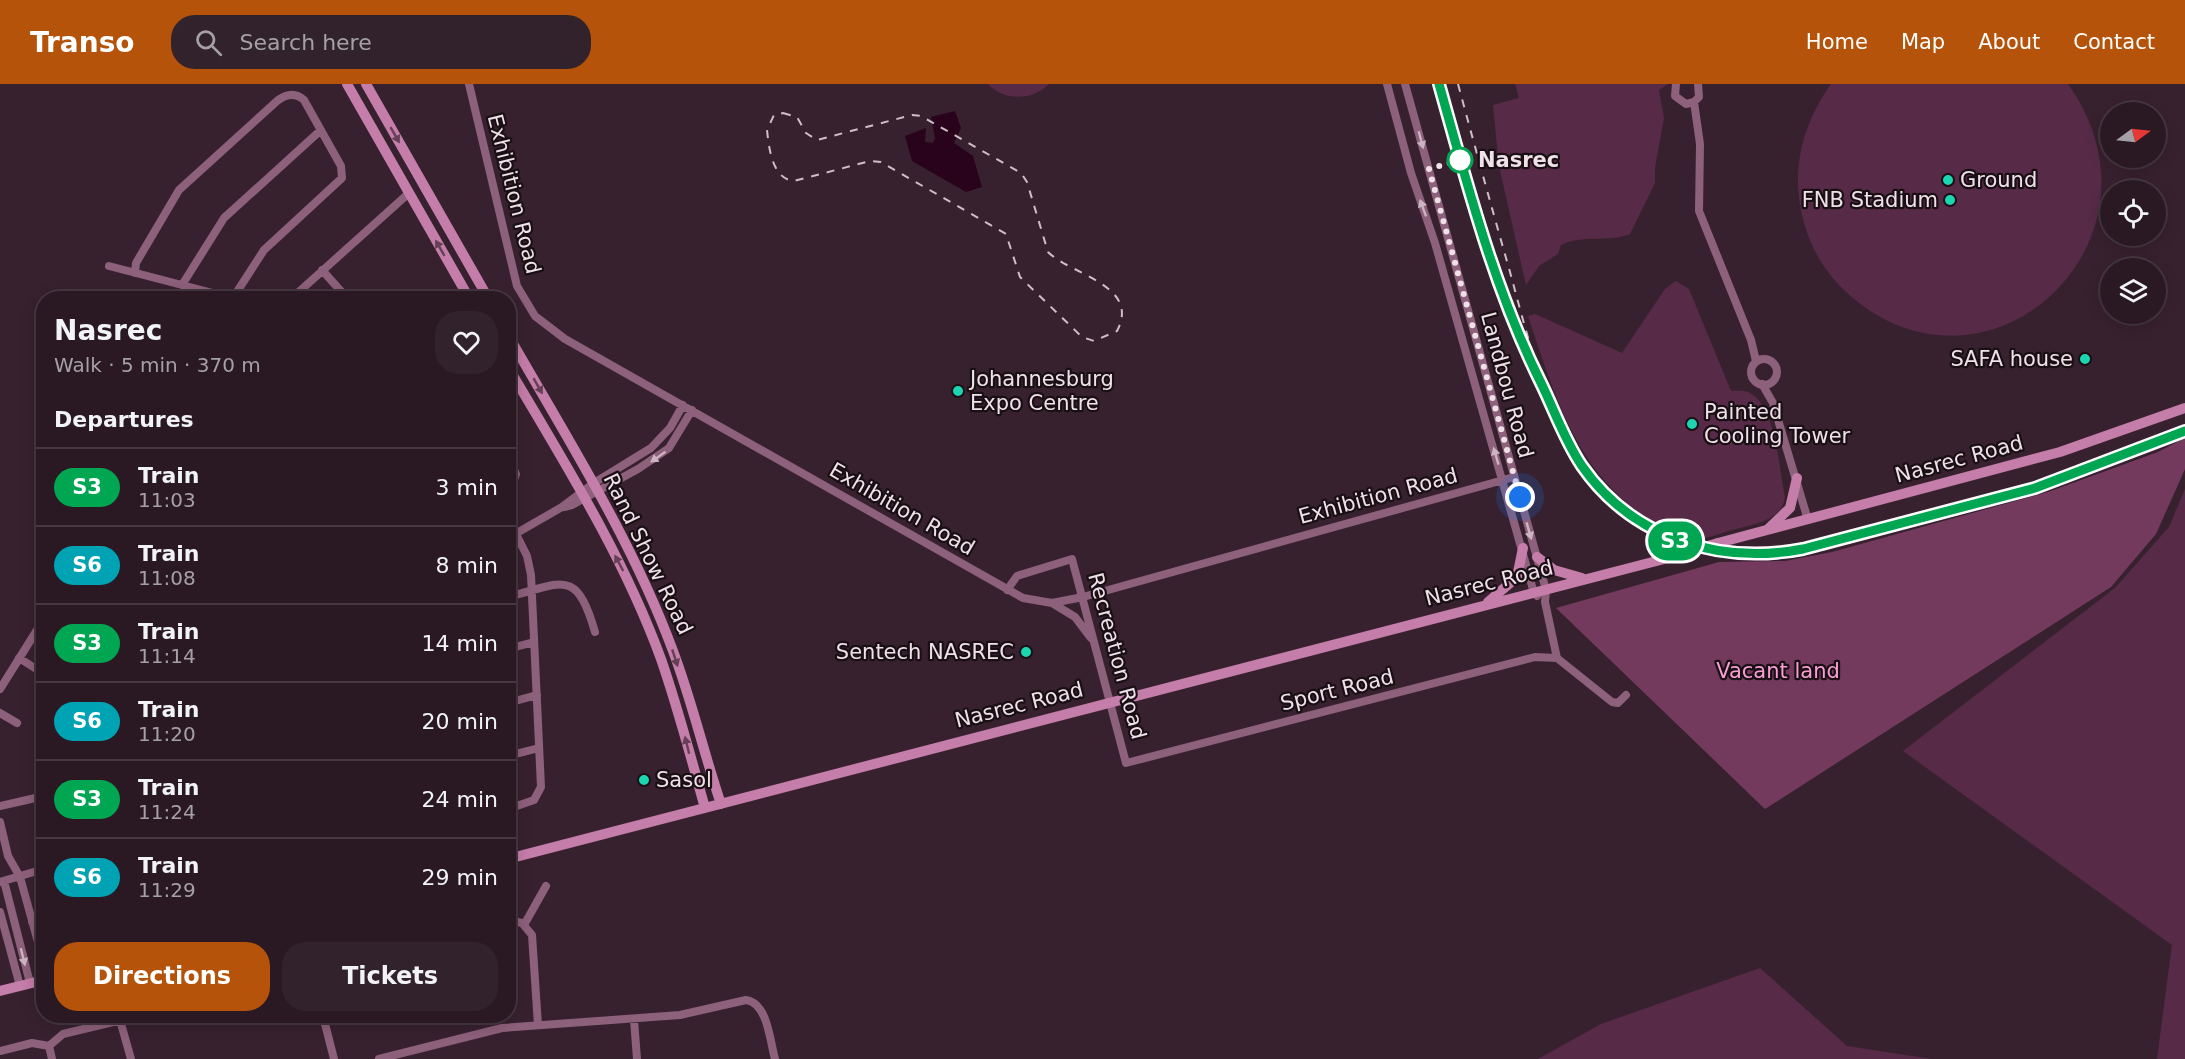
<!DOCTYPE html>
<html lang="en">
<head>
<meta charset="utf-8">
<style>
	:root { --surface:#2a1923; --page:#32222b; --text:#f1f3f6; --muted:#a5a0a6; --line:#463841; --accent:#b45309 }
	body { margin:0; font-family:"DejaVu Sans",sans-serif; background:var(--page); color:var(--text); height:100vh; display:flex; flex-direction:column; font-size:22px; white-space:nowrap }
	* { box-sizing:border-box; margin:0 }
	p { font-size:20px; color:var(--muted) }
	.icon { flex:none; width:33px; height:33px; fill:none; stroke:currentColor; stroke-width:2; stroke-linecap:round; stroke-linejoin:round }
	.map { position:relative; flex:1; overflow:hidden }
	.side { position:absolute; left:36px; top:207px; width:480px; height:732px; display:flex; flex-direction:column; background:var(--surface); border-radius:24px; box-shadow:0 3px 15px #0003,0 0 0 2px var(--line) }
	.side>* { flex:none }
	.badge { padding:0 12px; border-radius:20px; font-size:21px; line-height:39px }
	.needle { width:39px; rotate:75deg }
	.fabs { position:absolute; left:2100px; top:18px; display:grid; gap:12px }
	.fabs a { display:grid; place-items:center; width:66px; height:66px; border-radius:50%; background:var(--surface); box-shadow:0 3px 15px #0003,0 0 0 2px var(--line); font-size:30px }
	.you { position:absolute; width:30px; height:30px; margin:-15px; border:4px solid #fff; border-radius:50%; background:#1a73e8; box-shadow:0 0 0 9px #1a73e833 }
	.map>.badge { position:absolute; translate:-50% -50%; box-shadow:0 0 0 3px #fff }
	h2 { padding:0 18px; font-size:22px; line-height:54px }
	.round { display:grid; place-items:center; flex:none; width:63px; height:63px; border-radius:24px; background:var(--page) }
	.summary { display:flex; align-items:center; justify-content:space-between; height:102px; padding:0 18px }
	h1 { font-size:28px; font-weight:700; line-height:45px }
	.action { display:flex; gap:12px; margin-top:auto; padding:12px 18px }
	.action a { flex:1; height:69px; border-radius:24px; background:var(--accent); color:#fff; font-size:24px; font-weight:700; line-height:69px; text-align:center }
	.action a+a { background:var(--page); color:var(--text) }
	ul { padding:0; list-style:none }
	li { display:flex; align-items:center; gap:18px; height:78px; padding:0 18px; border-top:2px solid var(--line) }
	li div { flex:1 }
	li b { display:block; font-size:22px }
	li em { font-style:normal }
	li .badge { min-width:66px; font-weight:700; text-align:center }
	header { display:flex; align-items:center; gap:36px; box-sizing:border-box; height:84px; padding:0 30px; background:var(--accent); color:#fff }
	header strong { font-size:28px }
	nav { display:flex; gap:33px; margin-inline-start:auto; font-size:21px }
	.search { width:420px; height:54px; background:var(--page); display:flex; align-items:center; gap:15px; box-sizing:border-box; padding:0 21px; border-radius:24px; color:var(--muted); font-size:22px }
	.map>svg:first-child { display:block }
</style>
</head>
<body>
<header>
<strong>Transo</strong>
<div class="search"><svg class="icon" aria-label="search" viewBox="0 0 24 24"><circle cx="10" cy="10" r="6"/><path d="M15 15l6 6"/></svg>Search here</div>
<nav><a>Home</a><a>Map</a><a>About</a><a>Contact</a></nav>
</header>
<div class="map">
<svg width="2185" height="975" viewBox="0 0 2185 975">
	<rect width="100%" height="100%" fill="#38212f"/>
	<!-- green -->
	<path fill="#572b47" d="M988 0H1049C1033 17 1003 17 988 0Z
		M1515 0H1668L1659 6 1664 34 1655 83V99L1630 150C1608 159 1581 150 1561 161L1558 170 1539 182 1526 201 1499 82 1493 21 1519 14Z
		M1831 0H2068C2177 153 1996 326 1858 218 1834 200 1815 174 1806 145 1789 93 1800 44 1831 0Z
		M1676 197 1689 205 1731 307C1737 307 1745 306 1750 309 1776 323 1779 385 1785 413 1782 436 1756 440 1736 445 1720 449 1699 459 1682 454 1673 451 1663 443 1654 438 1578 394 1554 310 1528 232L1535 230 1622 269 1665 205Z
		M2185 405V975H2157L2172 861 1903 667 2115 504 2169 443Z
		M1760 884 1847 962 1932 975H1538L1601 940Z"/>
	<!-- forest -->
	<path fill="#743a5e" d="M2185 354V385L2156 450 2111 503 1765 725 1556 524 1719 478 1785 477 1832 468 2048 408 2158 368Z"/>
	<!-- water -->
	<path fill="#29021c" d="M955 27 961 44 954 59 973 72 982 103 966 108 912 77 905 52 926 44 925 58 933 59 935 54 931 33Z"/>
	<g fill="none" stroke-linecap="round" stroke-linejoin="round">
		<!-- street -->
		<path stroke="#8d607b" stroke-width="8" d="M469 0 517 202 535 232 565 255 1023 514 1052 519 1083 513 1514 393
			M1387 0 1411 89 1435 159 1534 509 1537 512
			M1405 0 1546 506 1545 518 1557 574 1612 618 1618 619 1626 611
			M1676 0 1675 12 1686 20 1694 18 1699 13 1698 0
			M1694 18 1700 60 1699 127 1751 256 1756 277
			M109 182 232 214
			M322 186 347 214
			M135 189 136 179 179 106 277 17C286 10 295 8 304 16L341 82 342 94 264 166 233 214
			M182 201 224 134 321 46
			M292 214 409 109
			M1751 288a13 13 0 1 1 26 0a13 13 0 1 1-26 0Z
			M1762 300 1773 319 1808 436
			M508 372 516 390 513 398 508 401
			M564 423 572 421 638 385 669 364 692 326
			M508 454 562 423 594 399 651 364 670 344 683 321
			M1007 506 1017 492 1072 475 1126 679 1535 573 1557 574
			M508 513C563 499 576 483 595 548
			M1052 519 1075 533 1091 554
			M508 565 534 558
			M19 574 41 588
			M0 605 37 546 44 540
			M508 619 537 611
			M0 629 17 639
			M508 672 539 664
			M0 722 44 712
			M508 725 534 716 541 703 531 491 527 472 516 450
			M0 738 8 772 20 793 41 869
			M4 797 30 899
			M0 798 44 785
			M0 828 20 902
			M508 836 522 839 532 851 538 941
			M32 838 44 835
			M524 841 546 802
			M323 932 334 975
			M634 935 637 975
			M120 936 131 975
			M49 962 63 950 138 932
			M49 962 52 975
			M0 967 32 959 49 962
			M379 975 502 944 680 931 746 916C768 919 770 958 775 975"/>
		<!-- secondary -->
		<path stroke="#c57da9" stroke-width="10" d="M347 0 469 214
			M366 0 488 214
			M508 251C567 354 632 456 673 567 692 617 704 670 721 720
			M508 283C564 378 623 471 661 575 678 624 691 674 705 724
			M1768 445 1790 424 1797 394
			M1718 459 2060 368 2185 324
			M1537 473 1554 486 1582 494
			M1488 518 1517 493 1523 464
			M508 775 1668 474
			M0 907 44 896"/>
		<!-- rail -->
		<path stroke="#cebec7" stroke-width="2" stroke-dasharray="8 8" stroke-linecap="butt" d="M1439 0 1483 159 1521 257
			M1458 0C1475 63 1492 125 1510 188 1540 299 1570 431 1699 462 1735 471 1767 472 1802 465L2035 404 2185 347
			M783 29 797 33 806 49 817 56 912 31 921 32 1021 89 1027 98 1048 168C1071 191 1141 201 1117 247L1094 257 1082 253 1020 193 1006 150 881 78 870 77 794 97C772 95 769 64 767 46L774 31Z"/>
		<!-- secondary-bridge -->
		<path stroke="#c57da9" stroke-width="10" d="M1668 474 1718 459"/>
	</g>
	<!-- one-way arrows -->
	<defs><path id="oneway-solid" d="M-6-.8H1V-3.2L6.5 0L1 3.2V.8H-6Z" transform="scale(1.5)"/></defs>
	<g fill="#664057">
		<use href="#oneway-solid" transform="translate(395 51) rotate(60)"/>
		<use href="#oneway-solid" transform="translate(440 164) rotate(-120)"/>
		<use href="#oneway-solid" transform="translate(538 302) rotate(60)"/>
		<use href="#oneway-solid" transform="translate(619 479) rotate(-118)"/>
		<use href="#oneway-solid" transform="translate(675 574) rotate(72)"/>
		<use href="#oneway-solid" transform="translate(687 661) rotate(-104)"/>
	</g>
	<g fill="#cdb4c2">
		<use href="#oneway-solid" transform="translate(1421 56) rotate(75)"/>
		<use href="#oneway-solid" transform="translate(1423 124) rotate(-110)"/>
		<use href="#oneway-solid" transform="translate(1496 372) rotate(-106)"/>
		<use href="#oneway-solid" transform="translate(658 373) rotate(145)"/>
		<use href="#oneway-solid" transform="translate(1529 447) rotate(74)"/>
		<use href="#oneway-solid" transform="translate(23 873) rotate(76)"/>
	</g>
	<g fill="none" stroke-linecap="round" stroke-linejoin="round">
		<defs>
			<path id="line" d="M1439 0C1468 103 1494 205 1542 301 1555 328 1565 357 1582 382 1632 454 1719 481 1803 465L2035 404 2185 347"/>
		</defs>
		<!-- line casing -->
		<use href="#line" stroke="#fff" stroke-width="14"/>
		<!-- line -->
		<use href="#line" stroke="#00a651" stroke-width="9"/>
		<!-- walk -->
		<path stroke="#f0e1e9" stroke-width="6" stroke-dasharray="0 10.8" d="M1460 76 1429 85 1520 413"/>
	</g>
	<!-- markers -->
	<circle fill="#fff" stroke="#00a651" stroke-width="3" cx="1460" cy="76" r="12"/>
	<g fill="#1cd5b1" stroke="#190f14" stroke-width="2">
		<circle cx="1948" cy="96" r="6"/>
		<circle cx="1950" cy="116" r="6"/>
		<circle cx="2085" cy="275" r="6"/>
		<circle cx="958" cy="307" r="6"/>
		<circle cx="1692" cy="340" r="6"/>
		<circle cx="1026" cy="568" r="6"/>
		<circle cx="644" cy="696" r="6"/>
	</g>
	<g text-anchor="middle" stroke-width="4.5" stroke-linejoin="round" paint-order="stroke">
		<!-- stop labels -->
		<g font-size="21" font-weight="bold" fill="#f0e1e9" stroke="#190f14" text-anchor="start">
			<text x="1478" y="83">Nasrec</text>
		</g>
		<!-- poi labels -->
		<g font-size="21" fill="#f0e1e9" stroke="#190f14" text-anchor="start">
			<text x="1960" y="103">Ground</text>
			<text x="1938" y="123" text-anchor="end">FNB Stadium</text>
			<text x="2073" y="282" text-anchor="end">SAFA house</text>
			<text x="970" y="302">Johannesburg<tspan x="970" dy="24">Expo Centre</tspan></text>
			<text x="1704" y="335">Painted<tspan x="1704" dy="24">Cooling Tower</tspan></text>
			<text x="1014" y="575" text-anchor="end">Sentech NASREC</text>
			<text x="656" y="703">Sasol</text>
		</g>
		<!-- street labels -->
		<g font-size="21" fill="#f0e1e9" stroke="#190f14">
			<text transform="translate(514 110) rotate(76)" y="7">Exhibition Road</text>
			<text transform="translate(1507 301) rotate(75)" y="7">Landbou Road</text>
			<text transform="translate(1959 375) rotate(-15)" y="7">Nasrec Road</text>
			<text transform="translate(1378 412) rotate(-15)" y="7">Exhibition Road</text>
			<text transform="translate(902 425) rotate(30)" y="7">Exhibition Road</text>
			<text transform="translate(648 470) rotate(64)" y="7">Rand Show Road</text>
			<text transform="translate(1489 499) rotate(-14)" y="7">Nasrec Road</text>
			<text transform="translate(1117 572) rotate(75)" y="7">Recreation Road</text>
			<text transform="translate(1337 606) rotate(-14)" y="7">Sport Road</text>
			<text transform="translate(1019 621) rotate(-14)" y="7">Nasrec Road</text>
		</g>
		<!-- park labels -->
		<g font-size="21" fill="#f89ed4" stroke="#190f14">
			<text x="1778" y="594">Vacant land</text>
		</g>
	</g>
</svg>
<div class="fabs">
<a><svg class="needle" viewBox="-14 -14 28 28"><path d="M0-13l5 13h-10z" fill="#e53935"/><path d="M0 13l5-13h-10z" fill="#a5a0a6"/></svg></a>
<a><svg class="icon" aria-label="locate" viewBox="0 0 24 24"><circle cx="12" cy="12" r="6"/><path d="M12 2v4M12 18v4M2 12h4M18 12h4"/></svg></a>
<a><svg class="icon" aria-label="layers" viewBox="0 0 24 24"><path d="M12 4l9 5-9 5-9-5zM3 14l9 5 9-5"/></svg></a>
</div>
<div class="you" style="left:1520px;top:413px"></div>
<b class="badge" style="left:1675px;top:457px;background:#00a651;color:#fff">S3</b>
<section class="side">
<div class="summary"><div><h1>Nasrec</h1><p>Walk · 5 min · 370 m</p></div><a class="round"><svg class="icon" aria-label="heart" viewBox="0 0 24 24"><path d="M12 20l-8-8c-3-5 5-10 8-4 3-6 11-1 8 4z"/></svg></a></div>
<h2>Departures</h2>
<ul>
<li><span class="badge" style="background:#00a651;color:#fff">S3</span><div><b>Train</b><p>11:03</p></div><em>3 min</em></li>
<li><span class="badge" style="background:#00a3b4;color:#fff">S6</span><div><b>Train</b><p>11:08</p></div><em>8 min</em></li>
<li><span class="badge" style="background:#00a651;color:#fff">S3</span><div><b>Train</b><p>11:14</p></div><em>14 min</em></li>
<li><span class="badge" style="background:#00a3b4;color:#fff">S6</span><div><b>Train</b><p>11:20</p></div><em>20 min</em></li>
<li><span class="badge" style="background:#00a651;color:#fff">S3</span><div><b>Train</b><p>11:24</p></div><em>24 min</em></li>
<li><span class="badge" style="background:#00a3b4;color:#fff">S6</span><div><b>Train</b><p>11:29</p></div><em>29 min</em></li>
</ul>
<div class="action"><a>Directions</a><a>Tickets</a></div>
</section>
</div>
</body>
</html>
